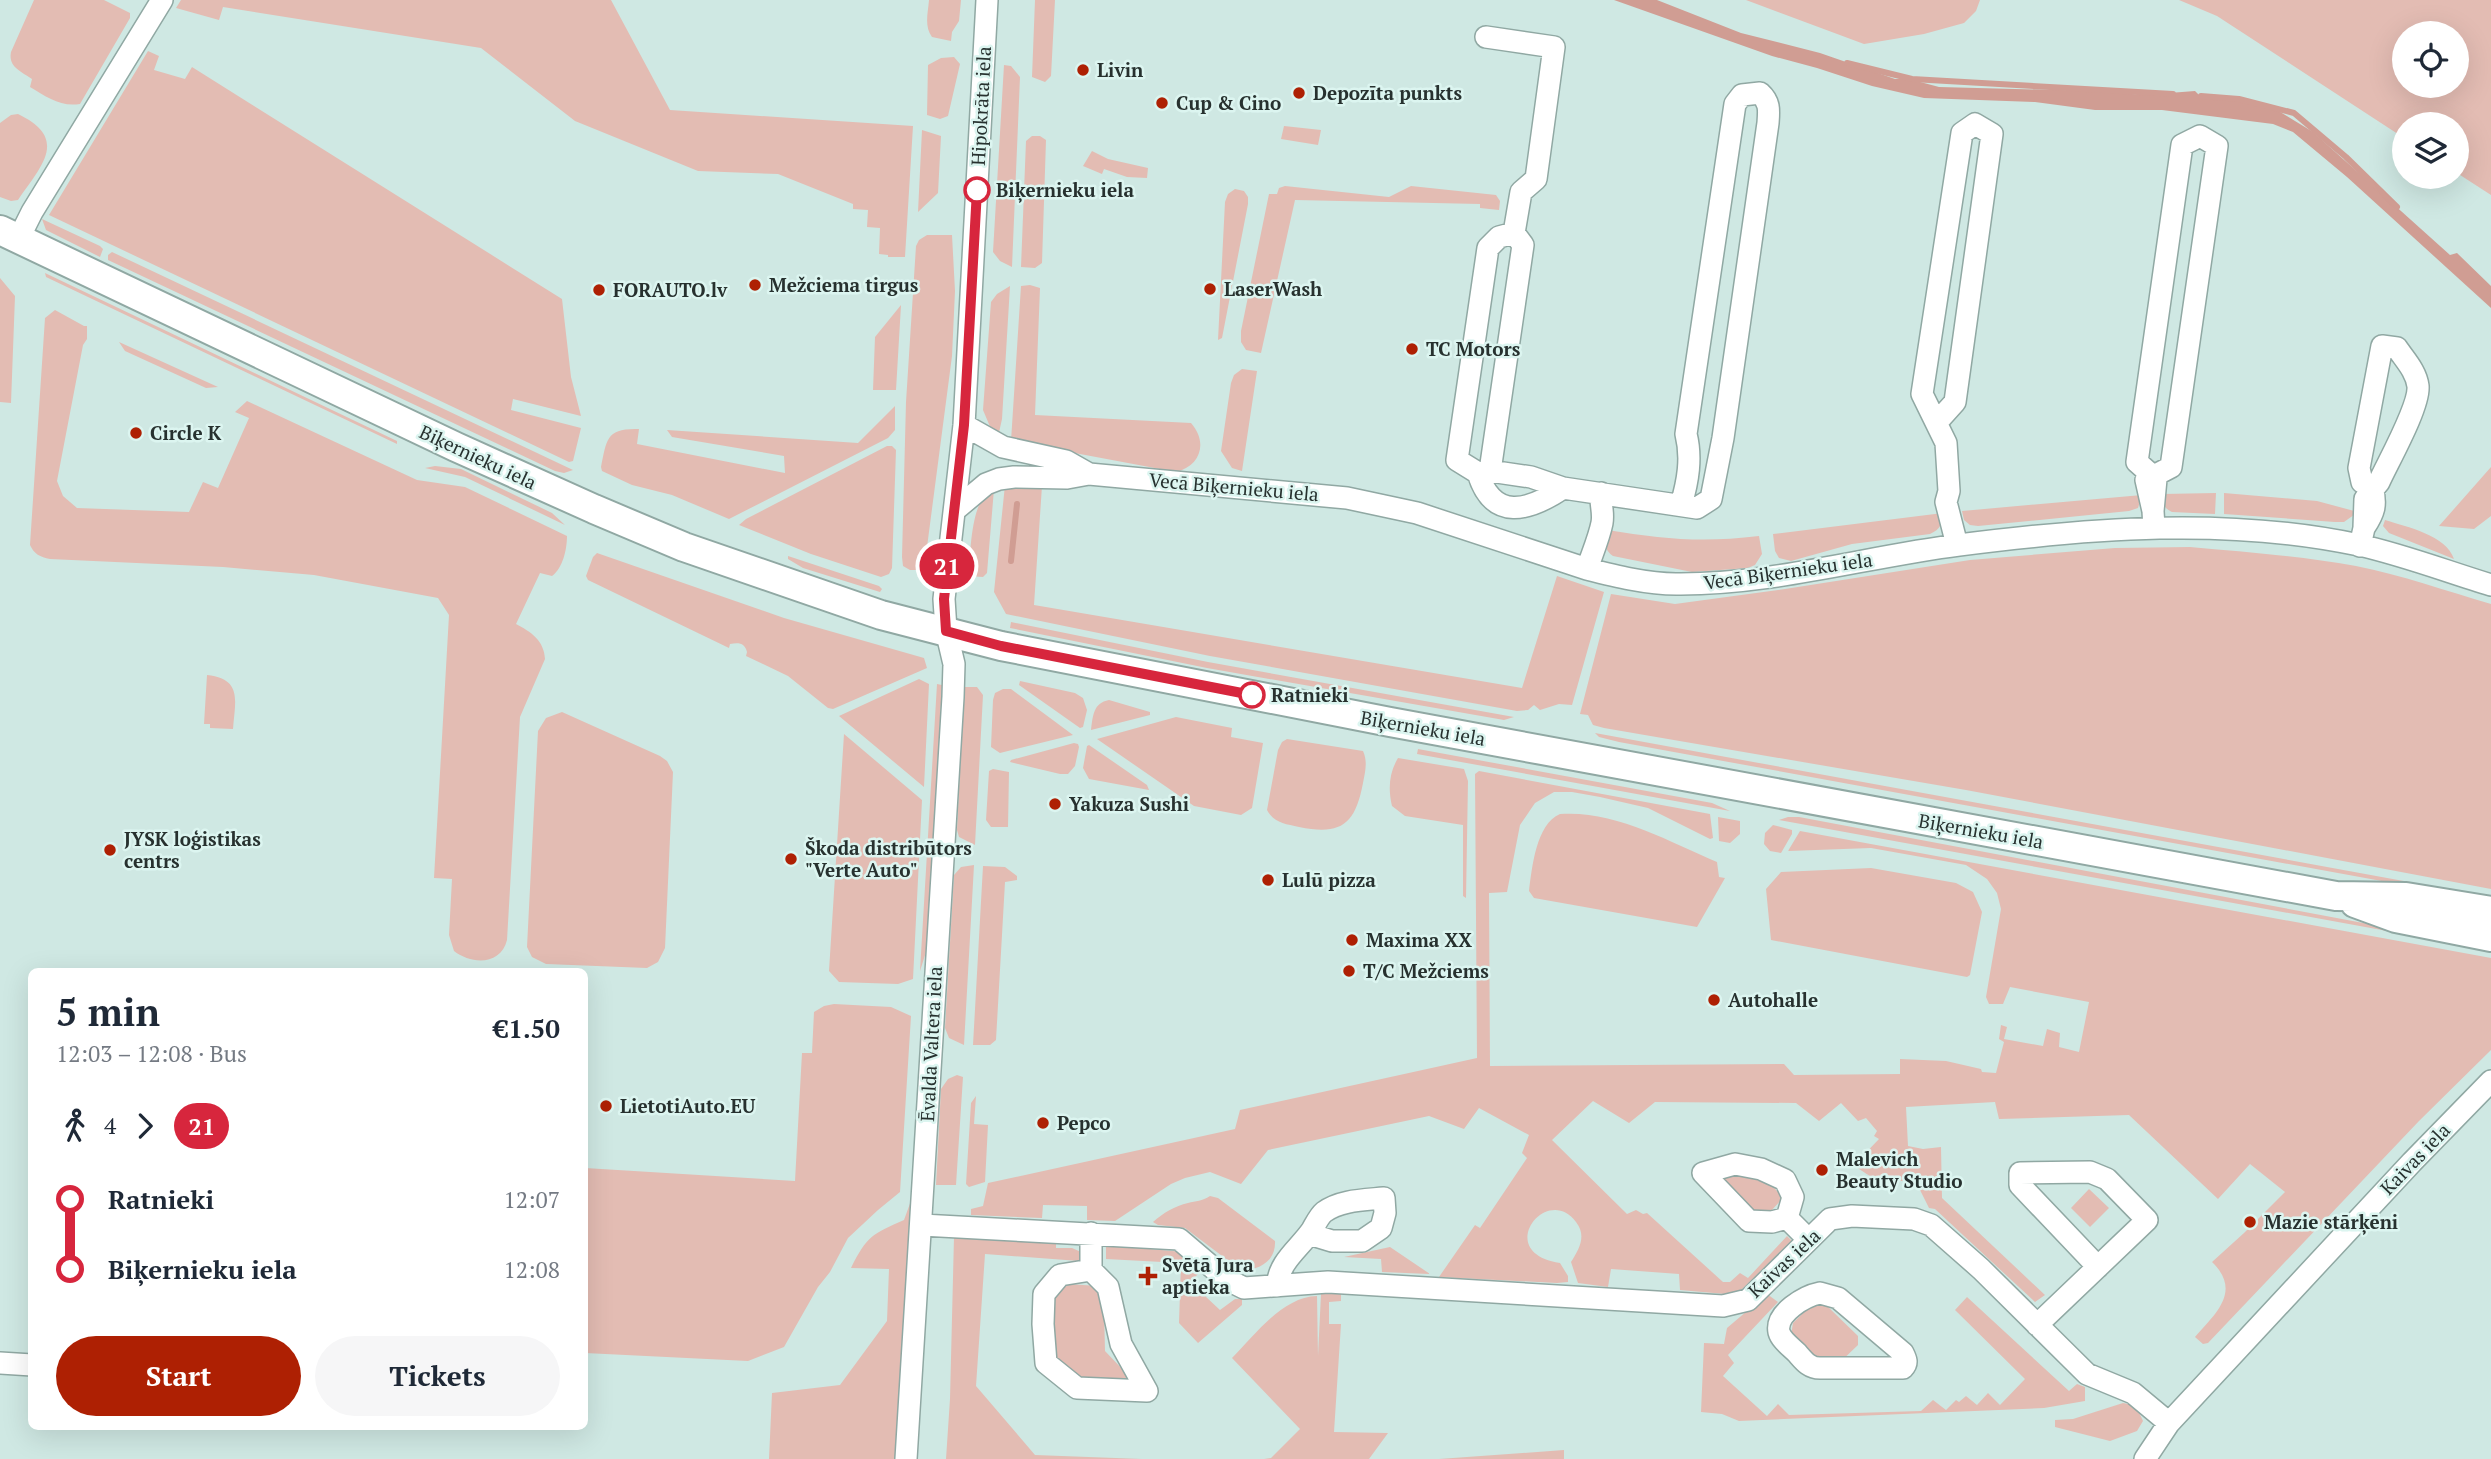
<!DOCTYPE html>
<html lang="en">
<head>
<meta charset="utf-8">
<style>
	:root { --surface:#fff; --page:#f6f6f7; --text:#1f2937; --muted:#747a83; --accent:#ae2003 }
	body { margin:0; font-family:"PT Serif",serif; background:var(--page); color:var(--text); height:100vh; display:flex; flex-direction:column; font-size:26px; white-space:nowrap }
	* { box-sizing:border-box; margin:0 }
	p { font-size:23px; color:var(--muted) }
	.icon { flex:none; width:38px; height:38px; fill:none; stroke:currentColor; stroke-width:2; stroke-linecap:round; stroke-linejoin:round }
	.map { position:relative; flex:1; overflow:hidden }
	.sheet { position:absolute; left:28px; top:968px; width:560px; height:462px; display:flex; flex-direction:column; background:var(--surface); border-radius:10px; box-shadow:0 7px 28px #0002 }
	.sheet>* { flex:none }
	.badge { padding:0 14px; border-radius:23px; font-size:24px; line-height:46px }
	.fabs { position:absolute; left:2392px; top:21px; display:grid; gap:14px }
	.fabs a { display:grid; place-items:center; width:77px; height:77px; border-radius:50%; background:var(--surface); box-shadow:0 7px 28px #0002; font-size:35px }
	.map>.badge { position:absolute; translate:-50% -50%; box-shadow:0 0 0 4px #fff }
	.legs { display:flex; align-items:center; gap:10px; height:77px; padding:0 28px; font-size:23px }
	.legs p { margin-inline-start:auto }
	.headline { display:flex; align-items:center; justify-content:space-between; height:119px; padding:0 28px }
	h1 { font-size:38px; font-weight:600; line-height:52px }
	.action { display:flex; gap:14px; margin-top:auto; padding:14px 28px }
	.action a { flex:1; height:80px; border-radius:42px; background:var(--accent); color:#fff; font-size:28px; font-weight:600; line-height:80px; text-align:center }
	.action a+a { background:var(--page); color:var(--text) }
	ul { padding:0 28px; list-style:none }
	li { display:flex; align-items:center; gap:24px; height:70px; font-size:26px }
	li i { display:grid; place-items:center; width:10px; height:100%; margin:0 9px; background:currentColor }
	li i::after { content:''; width:18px; height:18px; margin:-9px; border:5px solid; border-radius:50%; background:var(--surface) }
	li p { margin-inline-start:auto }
	li:first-child i { background:linear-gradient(#0000 50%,currentColor 0) }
	li:last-child i { background:linear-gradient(currentColor 50%,#0000 0) }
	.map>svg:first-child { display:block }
</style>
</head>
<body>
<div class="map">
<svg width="2491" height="1459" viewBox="0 0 2491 1459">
	<rect width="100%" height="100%" fill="#cfe8e3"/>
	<!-- green -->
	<path fill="#e3bcb3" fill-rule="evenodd" d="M34 0H104L130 13V18L80 104C60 107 47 97 30 87L32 79C21 71 8 67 11 52Z
		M181 0H611L670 110 913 126 905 257H888V255L879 254 880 228 867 227 868 210 853 209V204L778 174 698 171 575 121 481 48 223 7 219 20 176 8Z
		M929 0H961L959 21 952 32 951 41 932 37C924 26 928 13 929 0Z
		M1035 0H1055L1051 76 1045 82 1032 77Z
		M1746 0H1980L1976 11 1964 23 1924 34 1864 44Z
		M2179 0H2491V195L2457 173V124H2404V138L2217 16ZM2404 33H2457V86H2404Z
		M148 51 159 56 154 70 185 79 192 67 562 299 571 377 581 416 513 399 511 410 581 428 573 461 569 462 49 215Z
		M954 57 960 64 948 116 940 119 927 115 928 65 941 58Z
		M1004 65 1011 66 1020 77 1012 267 1000 261 993 252Z
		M18 114C70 139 41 166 18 200L11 201 0 197V123L11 115Z
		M1284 126 1321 130 1318 145 1281 139Z
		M922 130 941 136 938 193 918 212Z
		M1032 136H1040L1046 140 1042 263 1035 268 1021 267 1026 141Z
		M1092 151 1108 159 1148 168 1147 178 1127 177 1104 169 1102 174 1083 166Z
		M1285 186 1389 197 1411 186 1496 195 1500 201 1499 210 1480 208V204L1295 200 1261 353 1246 350 1241 342V331L1269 194H1277L1279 188Z
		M1235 189 1244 191 1248 197V204L1222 338 1218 340 1225 202 1228 194Z
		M42 219 100 246 103 249 100 257 46 230Z
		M927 235H952L955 291 952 356 924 570H910L903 566 902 557 906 402 916 246 919 240Z
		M112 252 573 470 564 473 555 471 108 260V255Z
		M45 273 397 441V444L46 277Z
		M0 278 15 296 11 403 0 402Z
		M1030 285 1040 288 1035 415 1191 423C1208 442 1201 466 1176 472L1011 441 1021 286Z
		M1010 286 1002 419 998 437 991 429 983 410 991 302 997 294Z
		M901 305 896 390H873L875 337Z
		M55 310 84 326H87V339L83 345 57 481 63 496 77 508 189 512 203 482 218 488 249 418 235 412 247 401 417 480 465 487 567 536C567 549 563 568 552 576L540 573 516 624C531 632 544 640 545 659L520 717 507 940C501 965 472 965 454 951L449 935 452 879 434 878 449 615 438 598 314 575 223 567 50 559C40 557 34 554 30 545L45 318Z
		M119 342 218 387 206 388 125 351Z
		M1242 369 1257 371 1242 471 1232 468 1221 451 1231 383 1234 375Z
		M895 406V430L888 438 729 519 672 495 632 485 602 471 601 467C607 439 606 428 639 429L637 444 785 473 784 456 672 437 667 430 858 443Z
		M887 446H892L896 450 892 568 889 574 881 577 811 554 739 525 746 519Z
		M435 466 461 469 552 513 565 525 465 477 425 468Z
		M2491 467V516L2474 529 2439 526Z
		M1005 485 1042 486 1034 605 1522 688 1557 576 1604 592 1572 705 1559 704 1540 710 1534 705 1528 710 1517 711 1210 656 1006 614 994 592Z
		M994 489 987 573 983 577 968 576C971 554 970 496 994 489Z
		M2216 493 2215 514 2172 512C2163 508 2163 503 2162 494Z
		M2224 493 2317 501 2358 512 2344 522H2335L2224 514Z
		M2142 495 2138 508 2129 511 1978 526 1970 525 1964 520 1962 511Z
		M1943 513C1942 524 1941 529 1930 534L1852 544 1791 561 1779 558 1775 551 1773 534Z
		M2385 520C2407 527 2446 535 2454 559L2389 533 2383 526Z
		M1607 530C1663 539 1702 543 1759 536L1762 554 1755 565 1748 568 1692 572 1613 556C1603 549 1605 542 1607 530Z
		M2190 547C2245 552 2301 556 2356 566 2402 575 2446 591 2491 604V889L1966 790 1604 728 1593 725 1588 715 1580 714 1611 594 1675 604 1785 589 1970 560 2115 548Z
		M597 553 784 618 924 658 927 668 833 709 828 708 788 676 746 656 747 652C745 643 739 642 730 644L729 648 588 580 586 576 593 557Z
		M788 556 879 586 882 589 880 592 803 568 788 559Z
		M1011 622 1208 662 1514 717 1504 720 1207 668 1010 628Z
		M207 675C243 679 235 701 233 729L210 728V724H204Z
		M919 679 929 684 924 787 839 716Z
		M1020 681 1075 693 1083 698 1087 710 1083 727 1080 728 1019 685Z
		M937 684 942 685 927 949 920 971Z
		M964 687H977L983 695 975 845 959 837 957 830Z
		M1003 689H1011L1073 735 1000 753 991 747 993 700 995 693Z
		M1109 700 1150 712V715L1091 730C1093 716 1093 703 1109 700Z
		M562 712 660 756 667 761 673 772 665 948 658 962 647 968 546 964 532 957 527 947 538 731 546 718Z
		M1176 717 1232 728 1231 737 1263 743 1252 808 1241 815 1194 806 1097 739Z
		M1595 733 2491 897V901L1619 742 1599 737Z
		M844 734 922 800 913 979 898 984 839 982 829 971Z
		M1287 739 1363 751C1368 762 1365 772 1363 783 1355 826 1340 835 1299 827 1285 824 1274 823 1267 810L1278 750 1282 742Z
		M1074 743 1078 744 1079 747 1075 766 1068 774H1060L1010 762 1011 760Z
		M1089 745 1147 785 1149 790 1089 779 1083 768 1087 746Z
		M1418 749 1712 803 1730 811 1417 754Z
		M1398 758 1464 769 1468 781 1466 898 1463 896V825L1405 816 1392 806C1388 789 1389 773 1398 758Z
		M993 769 1009 772 1008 827H991L986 820 989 771Z
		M1479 771 1710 814 1713 838 1710 839 1648 808 1600 797 1572 792H1554L1535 803 1520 825 1507 892 1489 893 1490 1066 1784 1064 1794 1075 1900 1074V1059L1946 1061 1981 1069 1982 1072 1996 1073 2004 1042 1999 1039 2001 1025 2007 1027 2004 1039 2043 1046 2047 1029 2060 1033 2059 1047 2079 1052 2089 1002 2010 987 2003 1004H1989L1986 997 2001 909 1997 893 1987 879 1966 865 1871 848 1788 851 1800 831 2491 958V1050L2419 1121 2208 1343 2203 1344 2195 1337C2216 1313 2242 1291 2212 1262L2244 1233 2285 1192 2250 1164 2218 1199 2129 1115 1999 1119 1995 1102 1906 1107 1908 1146 1923 1149 1941 1147 1942 1198 2045 1295 2035 1302 1935 1209 1929 1208 1920 1190 1910 1181C1884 1181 1875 1182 1854 1165L1879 1139 1874 1136 1877 1131 1866 1118 1858 1121 1841 1103 1819 1121 1796 1103 1655 1102 1629 1123 1593 1101 1552 1140 1627 1214 1636 1210 1643 1214 1647 1213 1723 1282H1730L1740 1273 1748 1278 1787 1236 1792 1241 1736 1295 1680 1290 1679 1274 1611 1269 1608 1287 1578 1283 1571 1262C1579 1249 1587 1236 1576 1222 1547 1182 1492 1253 1560 1263L1568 1276V1282L1557 1283 1439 1277 1475 1225 1480 1228 1527 1158 1522 1153 1529 1135 1479 1108 1464 1129 1429 1116 1268 1150 1241 1184 1210 1172 1185 1178 1171 1184 1115 1221 1087 1220V1206L1043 1205 1042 1218 971 1215V1209L983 1206 988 1183 1235 1129 1240 1110 1477 1058 1475 774Z
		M1560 814C1614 810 1668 841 1717 862L1719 877 1725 878 1697 927 1534 898 1529 891C1532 868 1536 824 1560 814Z
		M1718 817 1740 821V834L1730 843 1719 841Z
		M1788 817H1799L2491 947V950L1779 820Z
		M1773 825 1792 830V834L1781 853 1770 851 1764 844 1765 833Z
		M974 865 964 1045 949 1038 945 1028 954 875 961 867Z
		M983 866 1005 867 1017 876V880L1005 882 996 1040 990 1045H973Z
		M1871 868 1956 883 1973 892 1982 912 1970 975 1967 977 1771 940 1766 889 1781 872Z
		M834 1004 891 1007 911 1016 900 1192 878 1210 848 1238 830 1272 818 1287 784 1347 748 1361 585 1353V1168L795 1181 802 1053H812L814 1012 824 1006Z
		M957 1075 963 1077 956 1185H936L941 1089 948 1079Z
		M976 1096 974 1124 988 1125 985 1182 969 1187 966 1184 971 1103Z
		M1763 1175 1783 1198 1770 1212 1755 1213 1720 1184 1727 1176Z
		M2089 1189 2109 1208 2090 1227 2071 1208Z
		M1210 1196 1218 1198 1275 1241C1276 1261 1260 1269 1242 1271L1185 1228 1158 1225 1153 1222C1163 1213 1175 1206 1188 1203 1196 1201 1202 1201 1210 1196Z
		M912 1198 899 1459H769L772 1393 840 1385 887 1321 889 1269 851 1268C867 1236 872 1234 904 1220Z
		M954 1237 1056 1242V1248H1072L1081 1252 1079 1261 985 1254 976 1386 1035 1455 1142 1459H946L950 1399Z
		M1106 1245 1183 1252 1202 1270 1190 1282 1220 1310 1235 1299H1242V1305L1198 1343 1179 1323 1181 1263 1106 1259Z
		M1390 1247 1430 1274 1382 1272 1381 1259 1344 1257Z
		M1069 1284 1097 1286 1104 1310 1105 1351 1126 1373V1384L1078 1379 1051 1360V1296Z
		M1341 1293V1301L1329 1302V1324H1341L1334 1432 1388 1433 1369 1459H1264L1271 1458 1300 1429 1232 1358C1255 1335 1282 1297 1317 1296L1318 1356 1321 1294Z
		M1767 1294 1778 1302 1728 1355 1734 1363 1723 1376 1767 1416 1778 1404 1789 1415 1921 1411 1933 1400 1946 1410 1956 1400 1959 1402 1966 1396 1977 1405 1988 1393 2000 1405 2025 1379 1955 1310 1967 1297 2069 1391 2077 1384 2085 1387V1401L2044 1408 1739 1421 1722 1414 1701 1412 1704 1343 1724 1344 1727 1328Z
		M1814 1302 1824 1303 1858 1336V1345L1837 1365 1825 1364 1791 1335 1793 1323Z
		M2123 1403C2134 1404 2139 1411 2143 1421L2137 1431 2110 1441 2055 1427V1420L2073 1419Z
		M1564 1450V1459H1439Z"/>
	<!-- water -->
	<path fill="#d09d93" d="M1614 0H1657L1741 33 1820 53 1895 79H1909L1939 87 2098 91 2143 95 2195 91 2199 95 2276 107 2277 110 2313 132 2450 255 2457 253 2491 286V308L2347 177 2293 132 2273 124 2162 110H2095L2035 102 1924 98 1872 86 1817 68 1772 56Z"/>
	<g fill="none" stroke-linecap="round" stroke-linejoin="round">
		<!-- stream -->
		<path stroke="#d09d93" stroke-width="6" d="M1847 63 1912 79 2173 94
			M2201 96 2239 99 2294 113 2346 157 2397 207
			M1011 561 1017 504"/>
		<defs>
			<path id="minor" d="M1486 37 1554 47 1536 179 1521 192 1514 233
				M18 240 32 212 162 0
				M1937 422 1955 402 1992 134 1975 124 1962 133 1922 394 1946 443 1949 491 1946 502 1957 545
				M964 425 1003 447 1066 461 1089 474
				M1490 471 1523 245 1514 233 1499 237 1488 248 1457 460 1478 473 1490 471 1531 477 1563 488 1697 508 1711 499 1723 438 1768 123C1769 110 1770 102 1760 93L1742 95 1735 104 1686 434C1692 458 1688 481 1681 505
				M1478 473C1493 522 1529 511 1563 488
				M955 510 986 484 999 479 1014 477 1067 478 1089 474 1347 498 1417 513 1587 569C1615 576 1647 584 1676 584 1771 585 1865 557 1959 545 2092 528 2227 517 2359 545 2404 555 2448 572 2491 585
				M2153 511 2156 479 2137 462 2182 145 2200 136 2217 146 2171 467 2146 480 2153 511 2154 528
				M2360 546 2364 528 2365 499 2379 482C2388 462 2420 406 2418 386 2416 371 2405 360 2397 348L2382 346 2359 468 2362 482 2372 487C2377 505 2374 513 2364 528
				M1587 569C1592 554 1599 538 1602 523 1604 512 1600 504 1601 493
				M1787 1218 1772 1222 1749 1221 1703 1173 1735 1164 1761 1169 1785 1180 1793 1197 1787 1218 1808 1239
				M922 1225 1179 1239 1226 1279 1244 1288 1328 1282 1723 1306 1748 1300 1830 1219 1852 1216 1914 1219 1931 1225 1981 1269 2087 1374 2133 1393 2169 1423
				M1091 1233V1270L1108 1287 1121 1344 1147 1391 1077 1388 1046 1363 1043 1324 1044 1294 1060 1275 1091 1270
				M1277 1286C1279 1261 1299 1249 1312 1230 1315 1225 1319 1216 1324 1212 1340 1200 1364 1200 1384 1198L1385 1213 1381 1228 1362 1241H1332L1309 1234
				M1820 1293 1838 1298 1903 1353C1906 1359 1908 1363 1903 1368H1820C1809 1368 1804 1361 1797 1353 1791 1347 1781 1340 1779 1332 1775 1313 1805 1296 1820 1293Z
				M2037 1325 2147 1220 2107 1179 2090 1172 2020 1173V1185L2098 1267
				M0 1363 32 1365
				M906 1459 953 697 954 664 946 630 944 599 964 425 987 0
				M2145 1459 2169 1423 2412 1162 2491 1081"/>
			<path id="major" d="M0 230 456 447 594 509 684 547 881 615 1001 646 1390 722 2336 896 2406 897 2491 911
				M2355 903 2396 918 2491 937"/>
		</defs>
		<!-- minor casing -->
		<use href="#minor" stroke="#90a8a3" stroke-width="24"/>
		<!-- major casing -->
		<use href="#major" stroke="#90a8a3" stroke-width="32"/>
		<!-- minor -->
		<use href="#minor" stroke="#fff" stroke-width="21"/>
		<!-- major -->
		<use href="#major" stroke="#fff" stroke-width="28"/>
	</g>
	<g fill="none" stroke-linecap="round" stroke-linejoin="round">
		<defs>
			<path id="line-1" d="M977 190 964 425 944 599 946 631 1001 646 1252 695"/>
		</defs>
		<!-- line-1 casing -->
		<use href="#line-1" stroke="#fff" stroke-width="16"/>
		<!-- line-1 -->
		<use href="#line-1" stroke="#d7263d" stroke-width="10"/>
	</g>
	<!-- markers -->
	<g fill="#ae2003" stroke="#dcf5f0" stroke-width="2.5">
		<circle cx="1083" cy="70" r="7"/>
		<circle cx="1299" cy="93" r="7"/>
		<circle cx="1162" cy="103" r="7"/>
		<circle cx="755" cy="285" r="7"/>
		<circle cx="1210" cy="289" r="7"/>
		<circle cx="599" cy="290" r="7"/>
		<circle cx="1412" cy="349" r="7"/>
		<circle cx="136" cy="433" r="7"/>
		<circle cx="1055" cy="804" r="7"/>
		<circle cx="110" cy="850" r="7"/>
		<circle cx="791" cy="859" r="7"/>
		<circle cx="1268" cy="880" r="7"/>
		<circle cx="1352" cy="940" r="7"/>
		<circle cx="1349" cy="971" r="7"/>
		<circle cx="1714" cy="1000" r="7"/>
		<circle cx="606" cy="1106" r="7"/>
		<circle cx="1043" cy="1123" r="7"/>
		<circle cx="1822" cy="1170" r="7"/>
		<circle cx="2250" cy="1222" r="7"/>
		<path d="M1144.5 1265.5h7v7h7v7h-7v7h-7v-7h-7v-7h7z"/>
	</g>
	<g fill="#fff" stroke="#d7263d" stroke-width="3.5">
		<circle cx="977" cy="190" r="12"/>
		<circle cx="1252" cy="695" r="12"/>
	</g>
	<g text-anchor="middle" stroke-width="5" stroke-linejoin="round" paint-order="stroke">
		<!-- poi labels -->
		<g font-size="19" font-weight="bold" fill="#27312f" stroke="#dcf5f0" text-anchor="start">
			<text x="1097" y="77">Livin</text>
			<text x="1313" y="100">Depozīta punkts</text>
			<text x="1176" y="110">Cup &amp; Cino</text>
			<text x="769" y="292">Mežciema tirgus</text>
			<text x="1224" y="296">LaserWash</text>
			<text x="613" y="297">FORAUTO.lv</text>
			<text x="1426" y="356">TC Motors</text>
			<text x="150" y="440">Circle K</text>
			<text x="1069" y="811">Yakuza Sushi</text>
			<text x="124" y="846">JYSK loģistikas<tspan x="124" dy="22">centrs</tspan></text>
			<text x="805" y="855">Škoda distribūtors<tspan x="805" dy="22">"Verte Auto"</tspan></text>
			<text x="1282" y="887">Lulū pizza</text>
			<text x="1366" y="947">Maxima XX</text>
			<text x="1363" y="978">T/C Mežciems</text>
			<text x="1728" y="1007">Autohalle</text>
			<text x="620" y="1113">LietotiAuto.EU</text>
			<text x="1057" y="1130">Pepco</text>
			<text x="1836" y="1166">Malevich<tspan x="1836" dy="22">Beauty Studio</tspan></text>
			<text x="2264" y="1229">Mazie stārķēni</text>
			<text x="1162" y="1272">Svētā Jura<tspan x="1162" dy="22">aptieka</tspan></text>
		</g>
		<!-- street labels -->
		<g font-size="19" fill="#27312f" stroke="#dcf5f0">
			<text transform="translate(981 106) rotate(-87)" y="7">Hipokrāta iela</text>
			<text transform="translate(478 457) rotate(25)" y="7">Biķernieku iela</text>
			<text transform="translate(1234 487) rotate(5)" y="7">Vecā Biķernieku iela</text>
			<text transform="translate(1788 571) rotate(-8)" y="7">Vecā Biķernieku iela</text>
			<text transform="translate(1423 728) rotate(10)" y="7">Biķernieku iela</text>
			<text transform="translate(1981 831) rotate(10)" y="7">Biķernieku iela</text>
			<text transform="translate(931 1044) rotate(-87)" y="7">Ēvalda Valtera iela</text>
			<text transform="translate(2415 1159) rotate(-46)" y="7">Kaivas iela</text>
			<text transform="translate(1784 1263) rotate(-43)" y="7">Kaivas iela</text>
		</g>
		<!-- stop labels -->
		<g font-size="19" font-weight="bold" fill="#27312f" stroke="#dcf5f0" text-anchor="start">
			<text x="996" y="197">Biķernieku iela</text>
			<text x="1271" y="702">Ratnieki</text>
		</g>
	</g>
</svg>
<div class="fabs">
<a><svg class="icon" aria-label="locate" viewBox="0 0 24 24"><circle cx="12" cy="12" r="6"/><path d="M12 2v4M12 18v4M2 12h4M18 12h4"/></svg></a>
<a><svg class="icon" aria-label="layers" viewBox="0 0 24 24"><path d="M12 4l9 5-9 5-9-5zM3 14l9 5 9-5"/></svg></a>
</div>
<b class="badge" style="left:947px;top:566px;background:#d7263d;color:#fff">21</b>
<section class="sheet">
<div class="headline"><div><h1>5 min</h1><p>12:03 – 12:08 · Bus</p></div><b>€1.50</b></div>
<div class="legs"><svg class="icon" aria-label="walk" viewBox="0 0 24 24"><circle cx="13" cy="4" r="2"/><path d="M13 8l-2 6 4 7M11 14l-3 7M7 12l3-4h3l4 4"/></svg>4<svg class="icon" aria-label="forward" viewBox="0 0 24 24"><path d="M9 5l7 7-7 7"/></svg><b class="badge" style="background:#d7263d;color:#fff">21</b></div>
<ul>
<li><i style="color:#d7263d"></i><b>Ratnieki</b><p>12:07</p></li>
<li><i style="color:#d7263d"></i><b>Biķernieku iela</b><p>12:08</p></li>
</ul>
<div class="action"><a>Start</a><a>Tickets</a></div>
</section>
</div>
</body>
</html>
